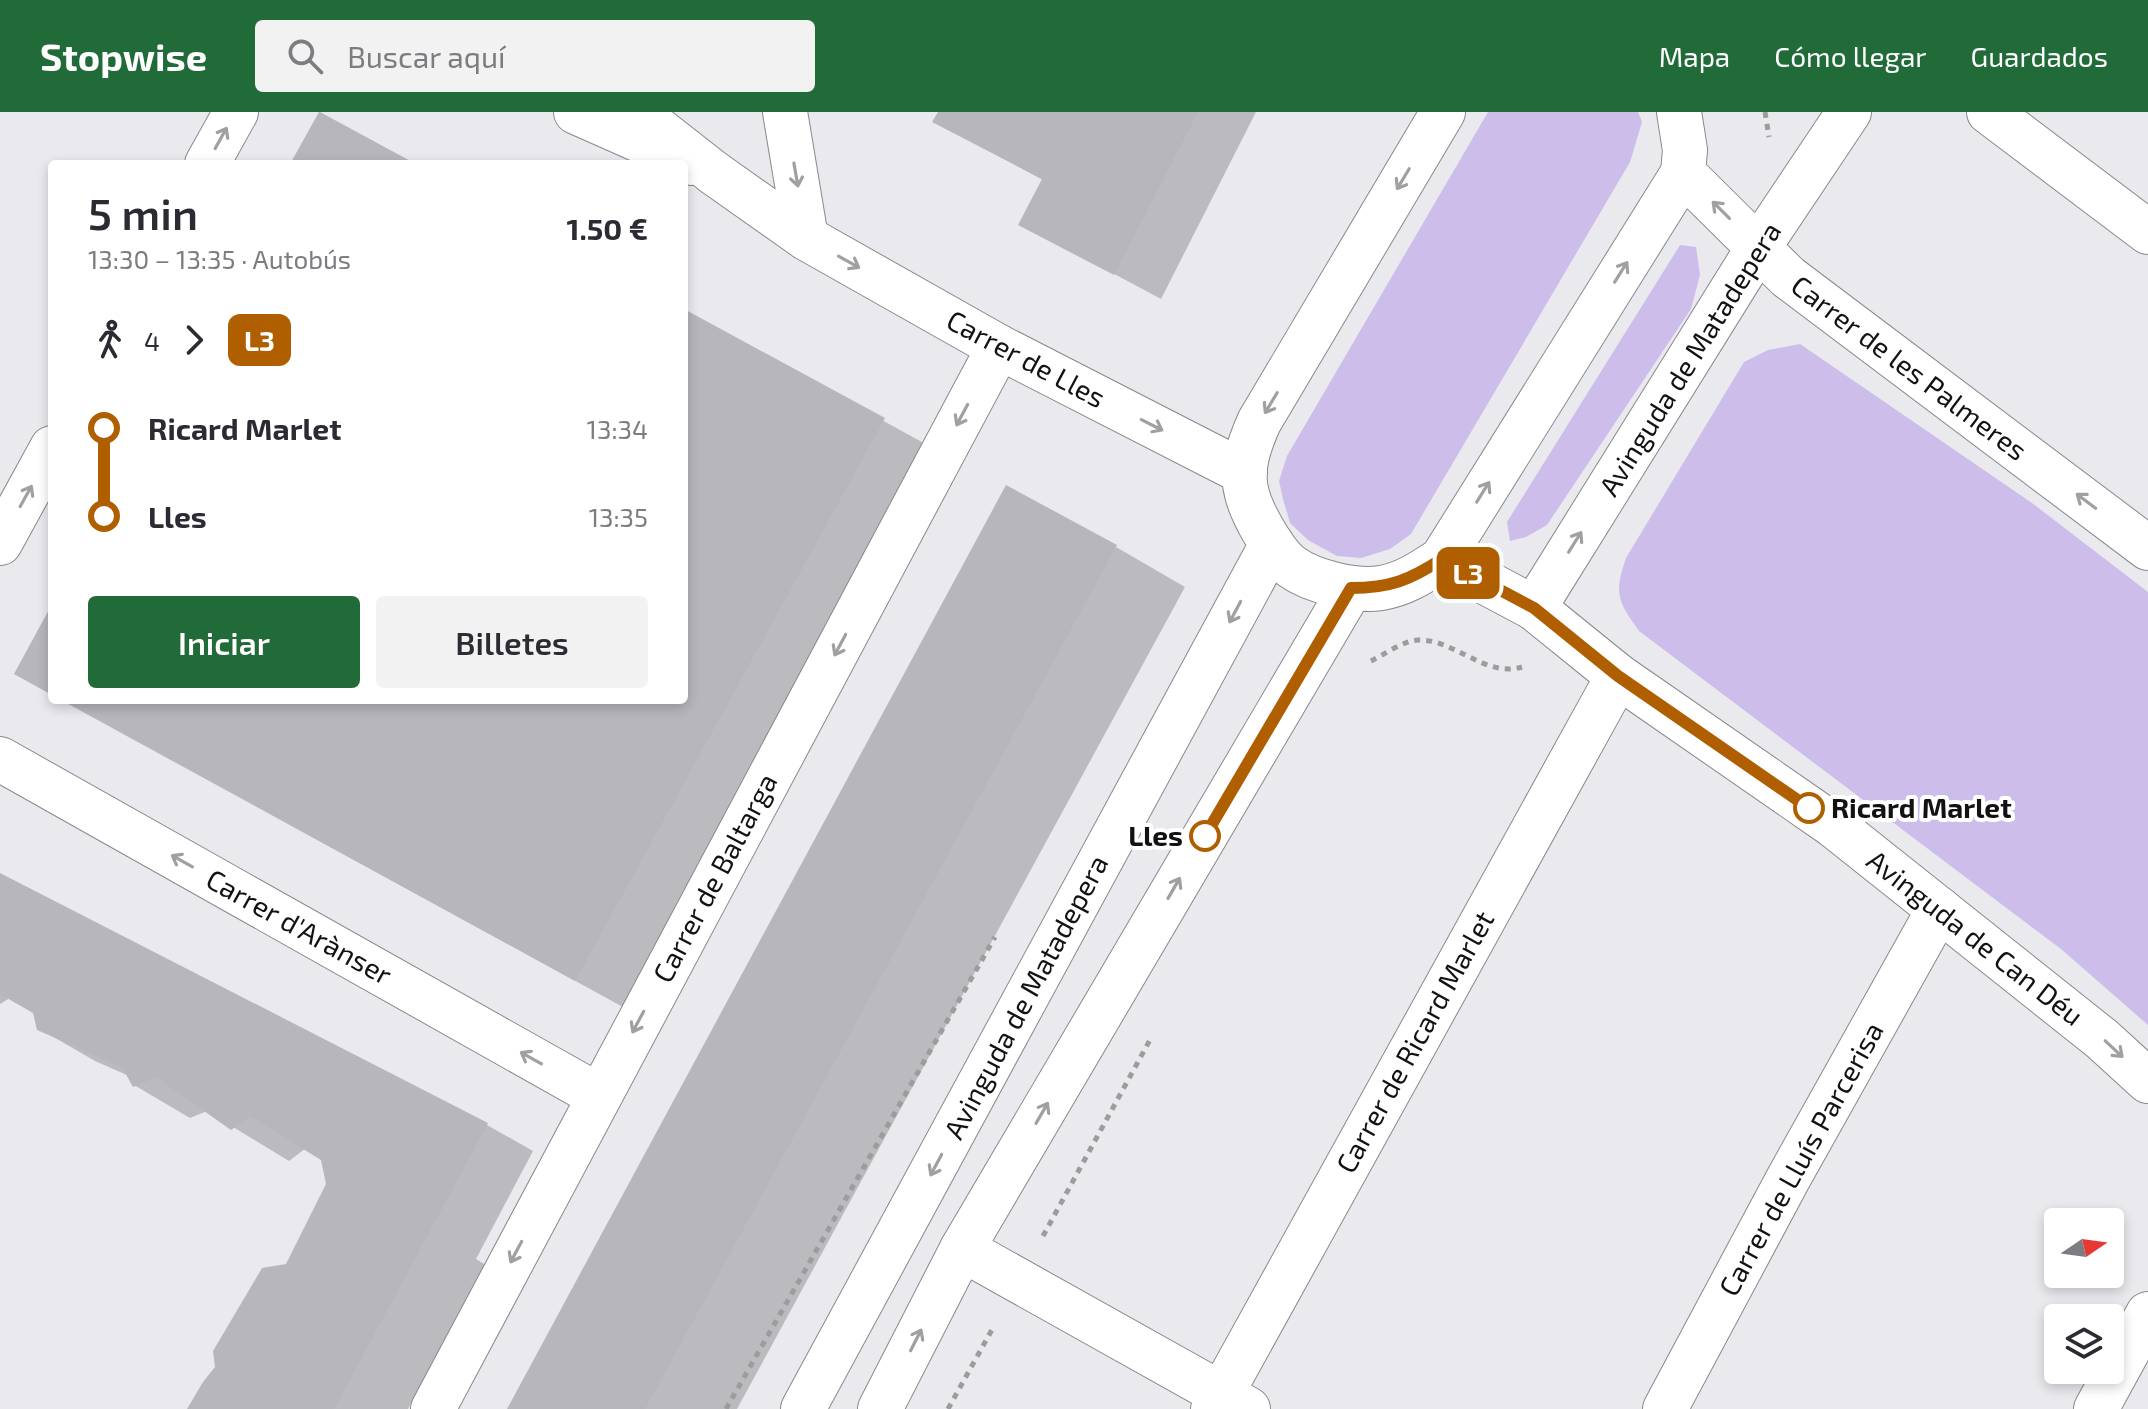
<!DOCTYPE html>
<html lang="es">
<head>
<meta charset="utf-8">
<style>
	:root { --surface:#fff; --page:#f2f2f3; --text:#2b2b33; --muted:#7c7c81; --accent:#216b39 }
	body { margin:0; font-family:"Exo 2",sans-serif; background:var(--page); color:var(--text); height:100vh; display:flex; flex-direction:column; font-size:30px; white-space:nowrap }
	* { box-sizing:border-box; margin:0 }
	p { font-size:26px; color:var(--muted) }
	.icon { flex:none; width:44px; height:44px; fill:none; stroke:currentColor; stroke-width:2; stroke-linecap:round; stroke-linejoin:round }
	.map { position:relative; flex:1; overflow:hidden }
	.details { position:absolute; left:48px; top:48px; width:640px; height:544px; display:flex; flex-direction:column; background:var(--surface); border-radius:8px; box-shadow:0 4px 12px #0003 }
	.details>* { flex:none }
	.badge { padding:0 16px; border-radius:12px; font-size:28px; line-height:52px }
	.needle { width:52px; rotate:77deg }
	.tools { position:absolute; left:2044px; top:1096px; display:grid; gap:16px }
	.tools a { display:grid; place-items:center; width:80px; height:80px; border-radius:8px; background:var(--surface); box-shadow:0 4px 12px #0003; font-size:40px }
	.map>.badge { position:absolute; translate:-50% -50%; box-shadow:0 0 0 4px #fff }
	.legs { display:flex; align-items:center; gap:12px; height:88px; padding:0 40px; font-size:26px }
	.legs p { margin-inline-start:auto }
	.overview { display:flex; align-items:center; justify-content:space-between; height:136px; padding:0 40px }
	h1 { font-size:44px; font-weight:600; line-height:60px }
	.action { display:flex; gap:16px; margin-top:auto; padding:16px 40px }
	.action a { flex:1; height:92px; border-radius:8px; background:var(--accent); color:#fff; font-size:32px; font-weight:600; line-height:92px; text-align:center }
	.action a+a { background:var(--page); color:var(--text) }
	ul { padding:0 40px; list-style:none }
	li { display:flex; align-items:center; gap:28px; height:88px; font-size:30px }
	li i { display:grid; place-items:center; width:12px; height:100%; margin:0 10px; background:currentColor }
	li i::after { content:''; width:20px; height:20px; margin:-10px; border:6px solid; border-radius:50%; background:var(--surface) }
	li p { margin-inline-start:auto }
	li:first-child i { background:linear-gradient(#0000 50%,currentColor 0) }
	li:last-child i { background:linear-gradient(currentColor 50%,#0000 0) }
	header { display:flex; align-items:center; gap:48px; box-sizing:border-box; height:112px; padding:0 40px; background:var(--accent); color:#fff }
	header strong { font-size:38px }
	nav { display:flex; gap:44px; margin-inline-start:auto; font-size:28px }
	.search { width:560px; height:72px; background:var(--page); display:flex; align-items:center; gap:20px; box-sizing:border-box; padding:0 28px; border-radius:8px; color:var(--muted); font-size:30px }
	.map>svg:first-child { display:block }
</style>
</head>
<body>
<header>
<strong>Stopwise</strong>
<div class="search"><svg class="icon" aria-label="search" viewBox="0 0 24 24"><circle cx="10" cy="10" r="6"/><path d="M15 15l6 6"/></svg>Buscar aquí</div>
<nav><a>Mapa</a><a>Cómo llegar</a><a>Guardados</a></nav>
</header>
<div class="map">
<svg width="2148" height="1297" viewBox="0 0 2148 1297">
	<rect width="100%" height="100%" fill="#eae9ee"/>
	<!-- green -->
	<path fill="#ccbdea" d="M1488 0H1638L1642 10 1630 50 1411 422 1390 437 1361 446 1337 444 1308 428 1290 411 1283 387 1279 369 1287 344Z
		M1680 133 1696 135 1700 163 1691 197 1547 413 1526 425 1510 429 1507 410Z
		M1800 232 2032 391 2148 480V913L2061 837 1639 519C1617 488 1614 482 1626 446L1744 250 1768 238Z"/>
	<!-- shadow -->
	<path fill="#0003" d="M940 0H1256L1161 187 1021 112 1043 68 935 10Z
		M684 199 940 340 632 900 63 588H684Z
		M1116 435 1185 475 737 1297H509Z
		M0 763 487 1013 533 1039 476 1147 486 1153 408 1297H189L288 1154 330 1070 322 1046 306 1036 289 1049 207 999 190 1006 134 973 129 964 95 949 38 916 35 900 10 886 0 892Z"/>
	<!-- building -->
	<path fill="#b7b6ba" d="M319 0H320L416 52H290Z
		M938 0H1198L1114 163 1018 113 1042 67 932 10Z
		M684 197 885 306 575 869 61 588H684Z
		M1006 373 1117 433 645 1297H507Z
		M52 492V583L14 562Z
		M0 761 488 1011 334 1297H187L203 1270 215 1255 213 1239 262 1156 286 1152 326 1072 321 1048 250 1004 231 1018 156 965 133 975 122 955 37 918 33 901 0 882Z"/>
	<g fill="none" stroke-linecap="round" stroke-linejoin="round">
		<defs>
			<path id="street" d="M576 0 691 51
				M1989 0 2148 120
				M207 52 236 0
				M0 431 52 336
				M1534 496 1758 136 1849 0
				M0 647 599 984
				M962 1137 1248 1297
				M433 1297 999 235
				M1213 1297 1618 564
				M1665 1297 1788 1067 1939 797
				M2096 1297 2148 1202"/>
			<path id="secondary" d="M785 0 806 126
				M1443 0 1259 310C1249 333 1240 357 1247 382 1252 402 1275 443 1292 455 1313 470 1356 480 1381 476 1405 472 1422 460 1442 447L1683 61 1685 38 1679 0
				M714 61 806 126 999 235 1245 361
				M1683 61 1788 165 2148 436
				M1442 447 1534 496 1618 564 1833 713 2102 927 2148 969
				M803 1297 1272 432
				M880 1297 962 1137 1351 476"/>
			<path id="highway" d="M636 0 714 61"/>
		</defs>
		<!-- street casing -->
		<use href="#street" stroke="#89888c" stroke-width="46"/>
		<!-- secondary casing -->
		<use href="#secondary" stroke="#89888c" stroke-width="46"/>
		<!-- highway casing -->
		<use href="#highway" stroke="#89888c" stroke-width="46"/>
		<!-- path -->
		<path stroke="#9c9b9e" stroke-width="5" stroke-dasharray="6 6" stroke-linecap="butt" d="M1765 0 1769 25
			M1371 549C1385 542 1403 529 1418 528 1455 527 1485 566 1522 555
			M1043 1124 1151 926
			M726 1297 995 825
			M948 1297 994 1214"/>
		<!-- street -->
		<use href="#street" stroke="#fff" stroke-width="44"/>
		<!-- secondary -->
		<use href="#secondary" stroke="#fff" stroke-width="44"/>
		<!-- highway -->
		<use href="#highway" stroke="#fff" stroke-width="44"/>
	</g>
	<!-- one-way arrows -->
	<defs><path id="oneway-shaft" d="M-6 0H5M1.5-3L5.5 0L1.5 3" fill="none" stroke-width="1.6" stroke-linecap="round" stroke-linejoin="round" transform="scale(2)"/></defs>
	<g stroke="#a0a0a1">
		<use href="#oneway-shaft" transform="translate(221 26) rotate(-61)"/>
		<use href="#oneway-shaft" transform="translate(796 63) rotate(80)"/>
		<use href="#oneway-shaft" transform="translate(1403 67) rotate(121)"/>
		<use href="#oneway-shaft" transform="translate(1721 98) rotate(-135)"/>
		<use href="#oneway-shaft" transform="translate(849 150) rotate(29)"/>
		<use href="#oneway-shaft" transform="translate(1621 160) rotate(-58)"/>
		<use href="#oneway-shaft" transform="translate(1271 291) rotate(121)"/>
		<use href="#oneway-shaft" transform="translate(962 303) rotate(118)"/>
		<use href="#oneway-shaft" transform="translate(1152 313) rotate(27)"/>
		<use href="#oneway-shaft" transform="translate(1483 380) rotate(-58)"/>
		<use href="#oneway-shaft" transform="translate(26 384) rotate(-61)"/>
		<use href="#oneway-shaft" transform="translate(2086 389) rotate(-143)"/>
		<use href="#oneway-shaft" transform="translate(1575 430) rotate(-58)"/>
		<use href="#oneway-shaft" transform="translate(1235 500) rotate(118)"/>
		<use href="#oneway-shaft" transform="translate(840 533) rotate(118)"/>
		<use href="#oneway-shaft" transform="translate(182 749) rotate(-151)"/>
		<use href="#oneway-shaft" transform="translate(1174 776) rotate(-60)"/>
		<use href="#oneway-shaft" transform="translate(638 910) rotate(118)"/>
		<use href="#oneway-shaft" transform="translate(2114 937) rotate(43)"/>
		<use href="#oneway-shaft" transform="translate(531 946) rotate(-151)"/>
		<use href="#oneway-shaft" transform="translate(1042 1001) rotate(-60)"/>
		<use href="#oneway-shaft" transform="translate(936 1053) rotate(118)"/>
		<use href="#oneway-shaft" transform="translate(516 1140) rotate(118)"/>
		<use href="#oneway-shaft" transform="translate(916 1228) rotate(-63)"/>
	</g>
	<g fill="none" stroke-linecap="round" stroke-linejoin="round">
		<defs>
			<path id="line-1" d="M1205 724 1351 476C1390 476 1410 468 1442 447L1534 496 1618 564 1809 696"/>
		</defs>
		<!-- line-1 casing -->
		<use href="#line-1" stroke="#fff" stroke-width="18"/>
		<!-- line-1 -->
		<use href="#line-1" stroke="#b05f00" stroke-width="12"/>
	</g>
	<!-- markers -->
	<g fill="#fff" stroke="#b05f00" stroke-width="4">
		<circle cx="1809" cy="696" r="14"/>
		<circle cx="1205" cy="724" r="14"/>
	</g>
	<g text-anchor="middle" stroke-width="8" stroke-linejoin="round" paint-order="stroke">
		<!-- street labels -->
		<g font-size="28" fill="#121213" stroke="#fff">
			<text transform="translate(1026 247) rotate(28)" y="10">Carrer de Lles</text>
			<text transform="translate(1690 247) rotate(-58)" y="10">Avinguda de Matadepera</text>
			<text transform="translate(1909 256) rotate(37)" y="10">Carrer de les Palmeres</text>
			<text transform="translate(715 766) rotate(-62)" y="10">Carrer de Baltarga</text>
			<text transform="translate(299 815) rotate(29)" y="10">Carrer d'Arànser</text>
			<text transform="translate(1975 826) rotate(38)" y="10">Avinguda de Can Déu</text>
			<text transform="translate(1026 885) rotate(-62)" y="10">Avinguda de Matadepera</text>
			<text transform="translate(1415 930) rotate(-61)" y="10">Carrer de Ricard Marlet</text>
			<text transform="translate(1801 1047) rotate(-61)" y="10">Carrer de Lluís Parcerisa</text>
		</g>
		<!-- stop labels -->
		<g font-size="28" font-weight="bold" fill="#121213" stroke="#fff" text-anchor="start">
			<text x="1831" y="706">Ricard Marlet</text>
			<text x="1183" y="734" text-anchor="end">Lles</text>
		</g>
	</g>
</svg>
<div class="tools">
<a><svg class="needle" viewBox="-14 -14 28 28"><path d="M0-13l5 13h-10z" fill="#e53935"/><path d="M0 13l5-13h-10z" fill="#7c7c81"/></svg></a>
<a><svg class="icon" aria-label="layers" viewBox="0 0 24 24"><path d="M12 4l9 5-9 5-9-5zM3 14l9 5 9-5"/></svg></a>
</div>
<b class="badge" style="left:1468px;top:461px;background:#b05f00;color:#fff">L3</b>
<section class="details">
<div class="overview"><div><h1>5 min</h1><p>13:30 – 13:35 · Autobús</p></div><b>1.50 €</b></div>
<div class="legs"><svg class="icon" aria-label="walk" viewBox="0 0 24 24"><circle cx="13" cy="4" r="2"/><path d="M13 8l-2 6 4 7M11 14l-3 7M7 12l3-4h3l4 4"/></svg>4<svg class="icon" aria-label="forward" viewBox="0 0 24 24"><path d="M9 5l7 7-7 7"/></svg><b class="badge" style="background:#b05f00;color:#fff">L3</b></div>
<ul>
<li><i style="color:#b05f00"></i><b>Ricard Marlet</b><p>13:34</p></li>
<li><i style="color:#b05f00"></i><b>Lles</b><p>13:35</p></li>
</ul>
<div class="action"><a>Iniciar</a><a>Billetes</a></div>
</section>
</div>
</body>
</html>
